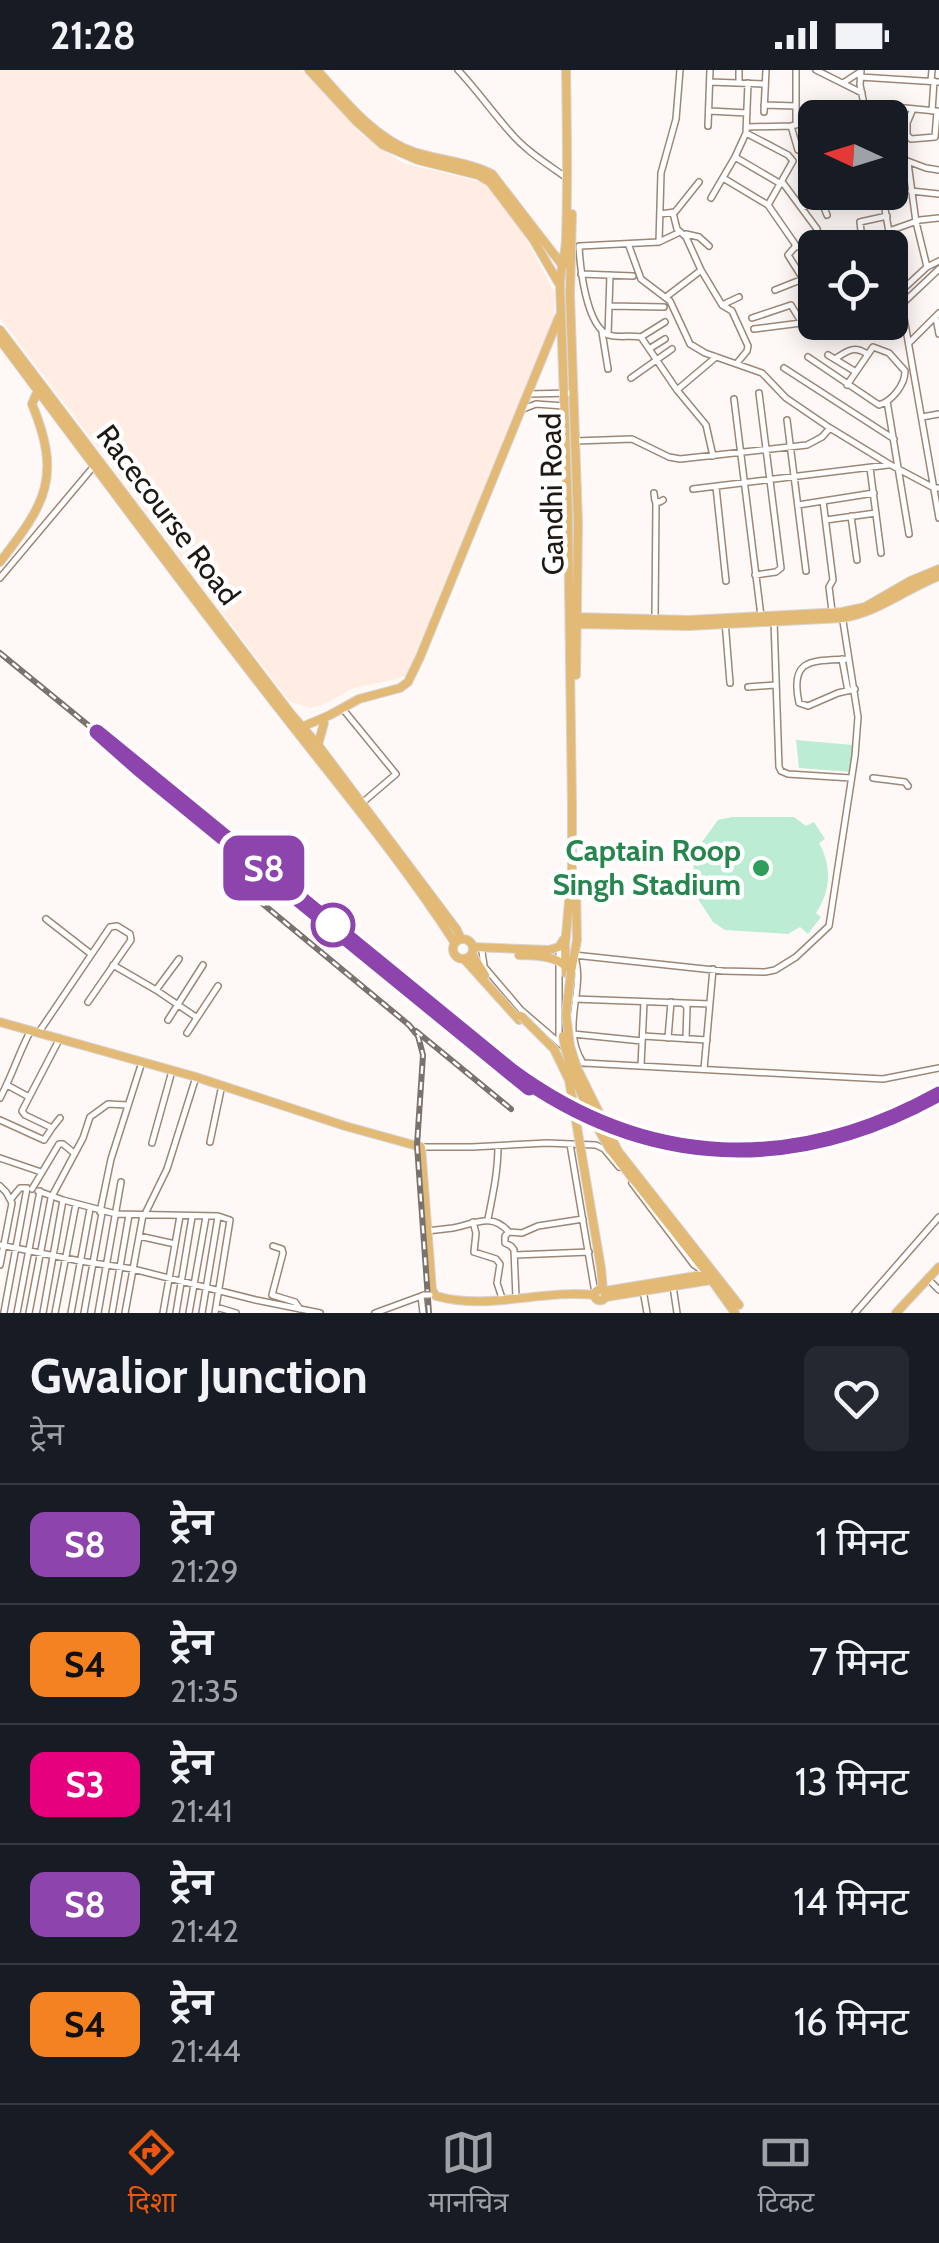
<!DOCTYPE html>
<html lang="hi">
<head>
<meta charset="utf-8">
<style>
	:root { --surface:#171b24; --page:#242831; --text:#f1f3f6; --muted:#9ea1a6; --line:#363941; --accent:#ea580c }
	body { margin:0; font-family:Cabin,"Noto Sans Devanagari",sans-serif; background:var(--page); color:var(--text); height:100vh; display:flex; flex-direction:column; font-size:38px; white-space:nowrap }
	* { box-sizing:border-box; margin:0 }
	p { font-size:32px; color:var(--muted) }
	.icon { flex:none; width:55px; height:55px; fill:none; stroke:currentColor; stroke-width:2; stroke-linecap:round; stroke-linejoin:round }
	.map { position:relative; height:1243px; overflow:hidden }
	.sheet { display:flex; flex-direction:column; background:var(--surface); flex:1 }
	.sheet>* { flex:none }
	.badge { padding:0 20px; border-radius:15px; font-size:35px; line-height:65px }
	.needle { width:65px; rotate:274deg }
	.buttons { position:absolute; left:798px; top:30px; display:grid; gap:20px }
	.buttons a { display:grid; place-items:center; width:110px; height:110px; border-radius:15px; background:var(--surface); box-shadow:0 5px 25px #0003; font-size:50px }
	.map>.badge { position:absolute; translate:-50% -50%; box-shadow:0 0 0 5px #fff }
	.round { display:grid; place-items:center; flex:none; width:105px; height:105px; border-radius:15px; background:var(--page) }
	.overview { display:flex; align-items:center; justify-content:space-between; height:170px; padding:0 30px }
	h1 { font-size:48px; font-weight:700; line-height:75px }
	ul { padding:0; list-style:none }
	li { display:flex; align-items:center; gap:30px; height:120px; padding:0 30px; border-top:2px solid var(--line) }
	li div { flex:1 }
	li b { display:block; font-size:38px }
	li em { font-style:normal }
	li .badge { min-width:110px; font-weight:700; text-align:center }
	.status { display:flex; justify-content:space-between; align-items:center; height:70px; padding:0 50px; background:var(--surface); direction:ltr }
	.status svg { height:28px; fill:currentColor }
	.menu { display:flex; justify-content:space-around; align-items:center; height:140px; border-top:2px solid var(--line); background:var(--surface); font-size:28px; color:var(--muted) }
	.menu a { display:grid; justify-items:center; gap:5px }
	.menu .current { color:var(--accent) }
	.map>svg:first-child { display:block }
</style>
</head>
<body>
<div class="status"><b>21:28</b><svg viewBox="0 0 49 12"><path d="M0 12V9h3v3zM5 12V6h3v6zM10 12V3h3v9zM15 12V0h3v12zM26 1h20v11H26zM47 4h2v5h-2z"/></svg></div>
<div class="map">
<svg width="939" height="1243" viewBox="0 0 939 1243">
	<rect width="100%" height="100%" fill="#fef9f6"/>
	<!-- education -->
	<path fill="#ffece3" d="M0 0H302L361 64 403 93 485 113 518 153 555 224 553 250 407 605 396 609 353 618 327 633 310 638 289 631 0 248Z"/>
	<!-- green -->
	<path fill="#bdecd4" d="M796 670 853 675 852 702 799 698Z
		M732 747H794L806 756 814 752 825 769 819 773C832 796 831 821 816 843L821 847 808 864 800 857 788 864 725 860 713 852 696 826 693 817 694 783 718 750Z"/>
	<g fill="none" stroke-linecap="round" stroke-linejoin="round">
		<defs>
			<path id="minor" d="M458 0C477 20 492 42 510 62 526 81 547 94 567 108
				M816 0 862 23
				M861 0 860 15 867 48
				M860 7 939 12
				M931 11 932 0
				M710 12 765 14
				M739 12V0
				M843 13 860 2
				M864 34 936 41
				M764 35 796 36
				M913 39 907 53V65L911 69 935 67 937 41
				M710 41 747 43
				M932 41 934 11
				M764 42 766 0
				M826 48 838 44
				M796 55V0
				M708 56 710 0
				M791 56 798 80 815 77
				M747 57 791 56 815 50
				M746 63 788 85 793 91 768 135
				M807 80 815 111
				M894 86 926 98 939 100
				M735 87 781 114
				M908 93 916 152 927 197
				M723 108 768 135 795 174V177L788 185 815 228
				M783 113 817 159
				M911 121 939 124
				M818 122 827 145
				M830 122 832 131
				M844 122V125
				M882 122 939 448
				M711 128 735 87 746 63 748 13
				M802 138 820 129
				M673 143 677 159 686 167 701 200 722 235 732 241 748 276 747 281 737 293
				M660 144 675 142 699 112
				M889 161 920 150 939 148
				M686 164 699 167 709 176
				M659 172 680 162
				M579 176C580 196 586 257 609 265 618 268 631 265 641 267L677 320 706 355 713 386
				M580 176 659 172 661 103 676 49 680 0
				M629 176 641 209 670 231 690 274 705 283 762 303 786 328 830 358 889 394 934 418H939
				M795 177 809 176 815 182
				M863 178 860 152 887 146
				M581 204 633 206
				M775 220 803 209
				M900 222 927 197 939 191
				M666 227 700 201
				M902 234 939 199
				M722 235 739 227
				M609 236 664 237
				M890 239 901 229
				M752 248 791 235 805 258 815 259 828 252
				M936 248 939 264
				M754 259 801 253
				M602 262 608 299
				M608 265 610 205
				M860 266 875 252
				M641 267 665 252
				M909 273 939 243
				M649 279 665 269
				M828 285 856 302
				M808 287 879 335C892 331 905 315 905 301L889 283 873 277 847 315
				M835 289C847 281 854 275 867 284
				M784 298 894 369
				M631 308 672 279
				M677 320 716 287
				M529 324 572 323
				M734 329 761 546
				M887 331 909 464
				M523 339 536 334 564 336
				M922 347 939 344
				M787 350 806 501
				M575 371 632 369 669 387 680 389 807 375 822 367 830 358
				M870 398 881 483
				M716 417 726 511
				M693 419 888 395
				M654 423 655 431 660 432 663 430
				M823 431 833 510 829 517 832 541
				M798 435 874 423
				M851 446 857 490
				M826 450 876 443
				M755 505 776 502 781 498 759 323
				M0 508 94 396
				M655 548 656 432
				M725 551 730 613
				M774 551 779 697 781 701 788 704 851 708
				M842 589 848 621
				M849 589C813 591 789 587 799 633L808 636 838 623 855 619
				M748 617 775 615
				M342 638 396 704 362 733
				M873 708 905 712 908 716
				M46 849 91 884
				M482 882 484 895
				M481 893 521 940 564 977
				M113 895 156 920 179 889
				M156 920 196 947
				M574 929 683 933 687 937 686 969
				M683 933 710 934
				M168 950 203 895
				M39 962 106 863 110 857 117 856 130 864 131 870 88 932
				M187 963 218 916
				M573 964 642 971
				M643 966 707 970
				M668 968 671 932
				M559 972V877
				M583 993C559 955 587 919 574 885L723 901 765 902 775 900 796 887 829 856 855 686 858 647 842 545
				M584 993 883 1009 939 998
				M641 996 644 932
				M704 999 713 899
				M7 1015 29 1027
				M0 1028C12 1006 19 982 31 960
				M60 1048 52 1058 25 1045 22 1041 60 968
				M0 1050 44 1070 52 1058
				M210 1072 222 1015
				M152 1073 172 1001
				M570 1074 595 1223
				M421 1077H472L547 1073 596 1075 604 1079 619 1097
				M0 1088 41 1102
				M632 1113 694 1195 703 1201
				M0 1116 6 1122 12 1133 0 1195
				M32 1119 59 1074H63L74 1083
				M38 1121 63 1130
				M11 1129 20 1118H27
				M100 1142 111 1089 142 992
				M145 1144 167 1099 196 1007
				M488 1149C493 1124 498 1101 498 1076
				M473 1152 476 1163 474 1182 496 1189 500 1194 497 1213 502 1228
				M427 1161C435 1160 444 1159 453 1158 475 1154 491 1142 509 1162L522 1163 538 1156 583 1149
				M509 1162 505 1166V1173L511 1176 514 1180 516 1227
				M139 1166 175 1174
				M0 1175 80 1191 133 1199 256 1230 320 1243
				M273 1176 282 1179 283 1183 272 1225 295 1232 300 1239
				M515 1185 589 1182
				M928 1209 939 1220
				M673 1216 677 1243
				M643 1220 647 1243
				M421 1226 423 1243
				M216 1237 236 1243
				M4 1242 27 1118
				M17 1243 40 1121
				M29 1243 51 1128 83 1068 90 1047 108 1034 127 1035
				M43 1243 63 1130 116 1144 218 1146 230 1150 215 1243
				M55 1243 76 1134
				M71 1243 90 1139
				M84 1243 102 1143
				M98 1243 121 1112
				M112 1243 129 1145
				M125 1243 143 1145
				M163 1243 180 1146
				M176 1243 192 1147
				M189 1243 206 1147
				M202 1243 218 1147
				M375 1243 424 1225
				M855 1243 939 1147"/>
			<path id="major" d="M309 0 357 52 383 75 418 90 478 105 490 112 533 169 558 212
				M317 0C344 30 375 69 414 82 439 90 469 92 492 104L563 196
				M572 144 570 225 578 453 576 605
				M0 260 291 644 318 675 457 860 461 869
				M0 270C87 386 173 503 262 617 327 702 397 783 455 873
				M0 492C46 433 62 407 32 334L38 320
				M574 547 689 550 842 542 865 537 910 511 939 499
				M574 554 689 556 843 548C878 542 906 519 939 506
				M302 657 330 645 359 629 400 618 408 612 420 587 559 247
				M318 675 324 653
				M453 879a10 10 0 1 1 20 0a10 10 0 1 1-20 0Z
				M473 877 549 880 559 877 564 869
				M472 884 485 905
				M519 885C534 886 556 885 566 897
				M464 889 519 950
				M571 902 577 870 576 819
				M566 903 565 876 572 798V737L568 442 560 215C560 199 566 184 566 168 568 112 567 56 566 0
				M0 952 196 1007 345 1056 421 1077 432 1220 436 1226C489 1241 542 1219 595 1225
				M611 1081 703 1198 735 1243
				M618 1081 739 1235
				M601 1198 603 1220
				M594.5 1225a5.5 5.5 0 1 1 11 0a5.5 5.5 0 1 1-11 0Z
				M605 1221 708 1204
				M606 1227 711 1210
				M896 1243 939 1197"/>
		</defs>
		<!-- minor casing -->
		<use href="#minor" stroke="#9c8777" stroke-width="8"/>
		<!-- major casing -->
		<use href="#major" stroke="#d7d5d4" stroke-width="10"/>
		<!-- minor -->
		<use href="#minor" stroke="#fff" stroke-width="5"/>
		<!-- major -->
		<use href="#major" stroke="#e3b976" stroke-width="8"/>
		<defs>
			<path id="rail" d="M0 583 496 989C634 1098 786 1109 939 1024
				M234 810 409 955 418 966 423 985 417 1075 429 1243
				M416 961 511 1039"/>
		</defs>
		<!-- rail casing -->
		<use href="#rail" stroke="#79726d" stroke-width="6"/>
		<!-- rail -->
		<use href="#rail" stroke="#fff" stroke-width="2.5" stroke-dasharray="8" stroke-linecap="butt"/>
		<defs>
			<path id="minor-bridge" d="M424 1225H430"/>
			<path id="major-bridge" d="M571 902 566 944 570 976 577 998 618 1081
				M521 946 554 979 569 1010 601 1198
				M563 966C568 1000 593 1052 611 1081"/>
		</defs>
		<!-- minor-bridge casing -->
		<use href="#minor-bridge" stroke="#9c8777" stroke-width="8" stroke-linecap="butt"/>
		<!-- major-bridge casing -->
		<use href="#major-bridge" stroke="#d7d5d4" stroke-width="10" stroke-linecap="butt"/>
		<!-- minor-bridge -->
		<use href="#minor-bridge" stroke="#fff" stroke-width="5"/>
		<!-- major-bridge -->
		<use href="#major-bridge" stroke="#e3b976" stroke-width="8"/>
	</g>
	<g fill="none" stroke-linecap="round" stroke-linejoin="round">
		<defs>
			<path id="line" d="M529 1018 140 700 97 662 512 1001C647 1100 795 1104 939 1024"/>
		</defs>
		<!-- line casing -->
		<use href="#line" stroke="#fff" stroke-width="22"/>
		<!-- line -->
		<use href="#line" stroke="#8e44ad" stroke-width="15"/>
	</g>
	<!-- markers -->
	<circle fill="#2e9e5b" stroke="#fff" stroke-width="4" cx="761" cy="798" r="10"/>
	<circle fill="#fff" stroke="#8e44ad" stroke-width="5" cx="333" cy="855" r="20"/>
	<g text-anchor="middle" stroke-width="9" stroke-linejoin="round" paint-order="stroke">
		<!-- street labels -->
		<g font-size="30" fill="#201812" stroke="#fff">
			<text transform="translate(552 424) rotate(-91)" y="10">Gandhi Road</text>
			<text transform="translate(168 445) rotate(53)" y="10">Racecourse Road</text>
		</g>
		<!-- leisure labels -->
		<g font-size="30" font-weight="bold" fill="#27864d" stroke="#fff" text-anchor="end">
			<text x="741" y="791">Captain Roop<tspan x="741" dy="34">Singh Stadium</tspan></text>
		</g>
	</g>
</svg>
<div class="buttons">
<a><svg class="needle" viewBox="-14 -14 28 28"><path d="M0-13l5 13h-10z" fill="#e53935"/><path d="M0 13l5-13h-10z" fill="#9ea1a6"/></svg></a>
<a><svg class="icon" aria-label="locate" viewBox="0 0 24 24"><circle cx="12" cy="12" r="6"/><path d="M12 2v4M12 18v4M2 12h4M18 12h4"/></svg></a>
</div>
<b class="badge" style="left:264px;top:798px;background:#8e44ad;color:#fff">S8</b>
</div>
<section class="sheet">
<div class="overview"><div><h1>Gwalior Junction</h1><p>ट्रेन</p></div><a class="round"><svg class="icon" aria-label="heart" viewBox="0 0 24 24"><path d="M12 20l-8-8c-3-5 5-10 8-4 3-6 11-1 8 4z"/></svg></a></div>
<ul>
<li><span class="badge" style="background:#8e44ad;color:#fff">S8</span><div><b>ट्रेन</b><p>21:29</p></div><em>1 मिनट</em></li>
<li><span class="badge" style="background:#f58220;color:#111">S4</span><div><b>ट्रेन</b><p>21:35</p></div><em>7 मिनट</em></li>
<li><span class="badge" style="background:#e6007e;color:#fff">S3</span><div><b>ट्रेन</b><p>21:41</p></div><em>13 मिनट</em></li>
<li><span class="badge" style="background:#8e44ad;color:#fff">S8</span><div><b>ट्रेन</b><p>21:42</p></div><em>14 मिनट</em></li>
<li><span class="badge" style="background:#f58220;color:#111">S4</span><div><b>ट्रेन</b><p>21:44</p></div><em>16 मिनट</em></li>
</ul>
</section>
<nav class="menu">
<a class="current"><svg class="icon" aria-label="directions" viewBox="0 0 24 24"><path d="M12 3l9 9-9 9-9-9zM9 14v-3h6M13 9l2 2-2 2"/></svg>दिशा</a>
<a><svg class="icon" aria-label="map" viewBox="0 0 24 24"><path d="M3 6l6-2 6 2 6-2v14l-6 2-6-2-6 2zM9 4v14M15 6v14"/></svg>मानचित्र</a>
<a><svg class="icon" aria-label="tickets" viewBox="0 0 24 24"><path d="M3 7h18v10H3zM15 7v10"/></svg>टिकट</a>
</nav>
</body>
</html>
